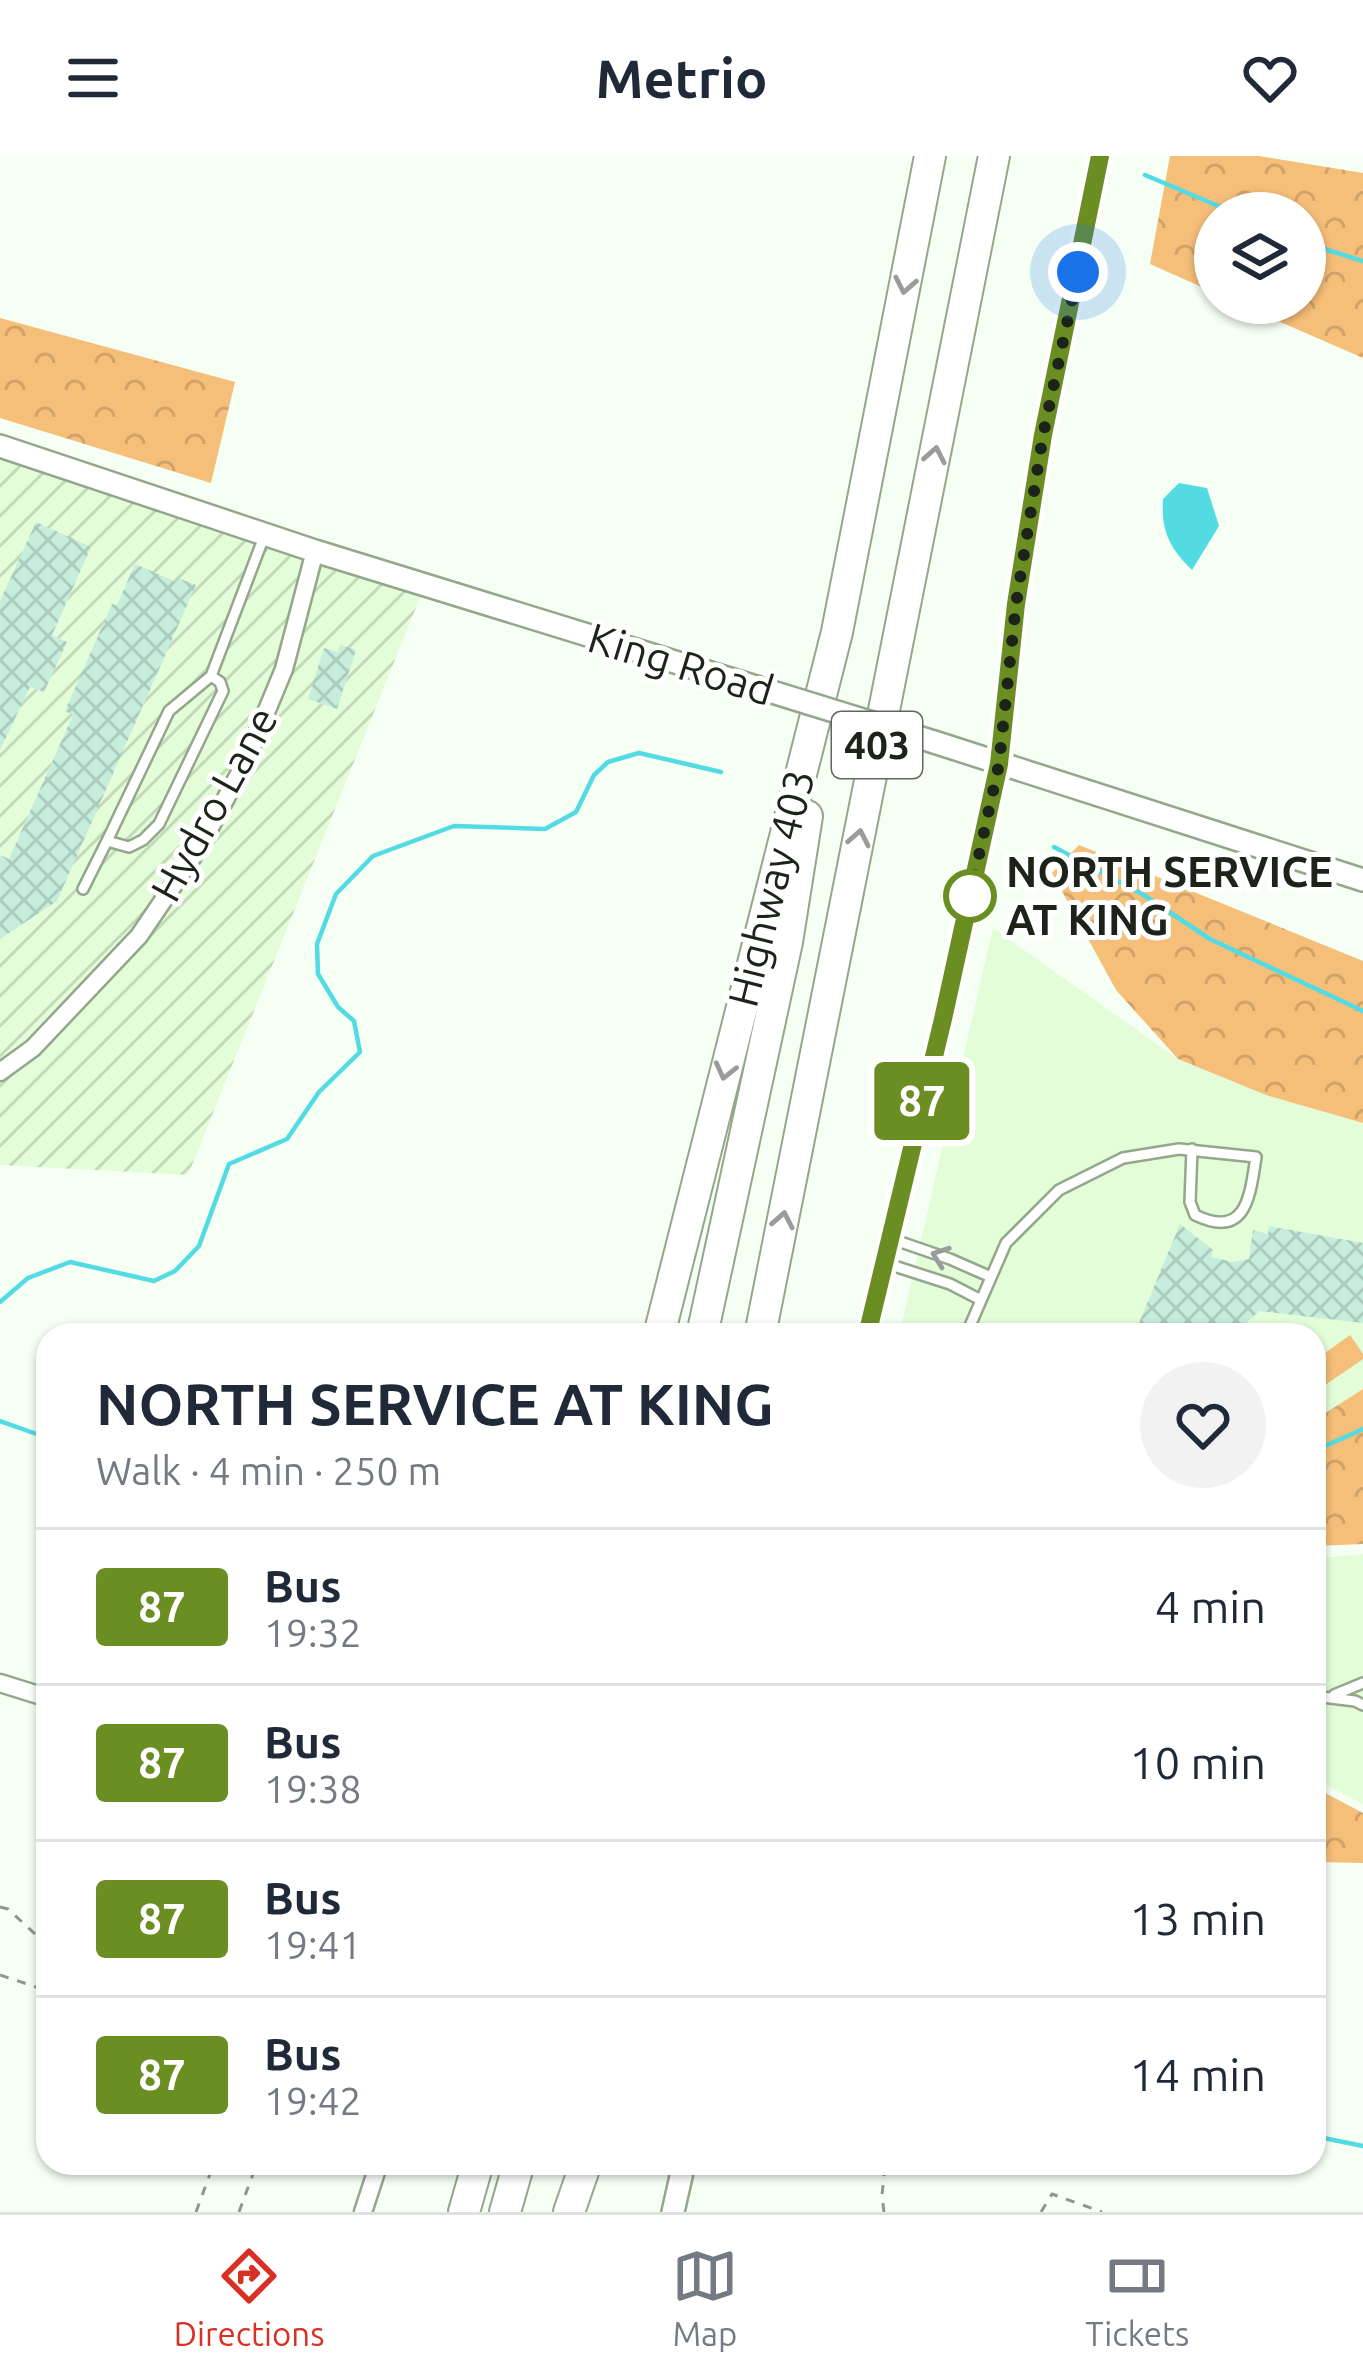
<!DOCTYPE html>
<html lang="en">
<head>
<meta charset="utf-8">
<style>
	:root { --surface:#fff; --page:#f2f2f3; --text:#1f2937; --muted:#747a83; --line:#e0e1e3; --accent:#d93025 }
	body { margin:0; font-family:Ubuntu,sans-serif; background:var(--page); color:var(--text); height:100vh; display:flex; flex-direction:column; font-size:45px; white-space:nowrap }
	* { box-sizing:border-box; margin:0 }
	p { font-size:39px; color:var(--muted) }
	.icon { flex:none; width:66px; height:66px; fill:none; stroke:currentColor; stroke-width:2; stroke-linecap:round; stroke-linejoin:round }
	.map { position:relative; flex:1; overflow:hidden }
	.drawer { position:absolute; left:36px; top:1167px; width:1290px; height:852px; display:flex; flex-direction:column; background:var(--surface); border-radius:36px; box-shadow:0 3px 9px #0004 }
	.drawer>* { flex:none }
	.badge { padding:0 24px; border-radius:9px; font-size:42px; line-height:78px }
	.controls { position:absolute; left:1194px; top:36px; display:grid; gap:24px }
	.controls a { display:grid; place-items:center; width:132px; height:132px; border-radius:50%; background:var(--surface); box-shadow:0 3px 9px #0004; font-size:60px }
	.you { position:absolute; width:60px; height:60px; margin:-30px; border:9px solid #fff; border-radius:50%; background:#1a73e8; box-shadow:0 0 0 18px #1a73e833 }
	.map>.badge { position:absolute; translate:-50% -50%; box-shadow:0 0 0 6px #fff }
	.round { display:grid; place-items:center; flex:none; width:126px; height:126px; border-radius:63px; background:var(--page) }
	.head { display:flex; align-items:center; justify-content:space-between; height:204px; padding:0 60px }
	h1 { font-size:57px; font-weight:700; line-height:90px }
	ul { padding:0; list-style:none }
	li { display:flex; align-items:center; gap:36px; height:156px; padding:0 60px; border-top:3px solid var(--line) }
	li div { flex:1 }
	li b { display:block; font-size:45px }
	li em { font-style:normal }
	li .badge { min-width:132px; font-weight:700; text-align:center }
	header { display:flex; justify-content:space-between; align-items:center; height:156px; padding:0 60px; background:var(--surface); font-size:54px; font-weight:700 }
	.tabs { display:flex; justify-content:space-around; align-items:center; height:168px; border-top:3px solid var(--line); background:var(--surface); font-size:33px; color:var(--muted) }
	.tabs a { display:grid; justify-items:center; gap:6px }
	.tabs .on { color:var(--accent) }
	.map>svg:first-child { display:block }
</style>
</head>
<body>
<header><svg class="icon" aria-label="menu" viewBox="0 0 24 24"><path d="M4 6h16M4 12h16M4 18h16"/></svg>Metrio<svg class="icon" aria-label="heart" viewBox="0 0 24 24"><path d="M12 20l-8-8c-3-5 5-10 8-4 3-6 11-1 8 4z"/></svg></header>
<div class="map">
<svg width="1363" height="2056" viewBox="0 0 1363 2056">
	<defs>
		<pattern id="industrial-furrows" width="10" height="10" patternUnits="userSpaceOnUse" patternTransform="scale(3)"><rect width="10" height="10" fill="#e4fdd9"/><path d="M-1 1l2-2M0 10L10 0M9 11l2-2" fill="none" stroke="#c3d9ba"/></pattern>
		<pattern id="forest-crowns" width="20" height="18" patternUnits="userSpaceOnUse" patternTransform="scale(3)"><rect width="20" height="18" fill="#f5be79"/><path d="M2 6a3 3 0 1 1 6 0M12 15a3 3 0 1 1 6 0" fill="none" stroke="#d1a368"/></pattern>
		<pattern id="building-cross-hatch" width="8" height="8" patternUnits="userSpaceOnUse" patternTransform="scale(3)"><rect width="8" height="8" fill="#c7eddd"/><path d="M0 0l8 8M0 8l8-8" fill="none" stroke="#aacbbd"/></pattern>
	</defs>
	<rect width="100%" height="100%" fill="#f6fff3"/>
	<!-- built -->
	<path fill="#e4fdd9" d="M993 772 1178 903 1266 939 1363 967V1233L1324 1258H1314V1179H899Z
		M1363 1398V1648L1314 1623V1403Z"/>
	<!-- industrial -->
	<path fill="url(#industrial-furrows)" d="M0 297 421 439 188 1019 0 1009Z"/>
	<!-- green -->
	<path fill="#f5be79" d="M1350 1179 1363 1198V1203L1318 1234 1314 1228V1189L1322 1199Z"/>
	<!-- forest -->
	<path fill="url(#forest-crowns)" d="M1170 0H1259L1363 17V202L1237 147H1305V57H1215V137L1150 108Z
		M0 162 235 226 211 327 0 262Z
		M1079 689 1363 805V967L1266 939 1178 903 1116 834 1052 717Z
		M1363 1233V1388L1314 1390V1258H1324Z
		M1314 1631 1363 1657V1707L1314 1706Z"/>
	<!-- water -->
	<path fill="#53dbe4" d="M1179 327 1207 332 1219 370 1192 414C1169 392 1161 374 1163 343Z"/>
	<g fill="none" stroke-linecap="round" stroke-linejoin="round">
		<!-- stream -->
		<path stroke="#53dbe4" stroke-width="4.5" d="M1145 19 1235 57
			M1305 87 1363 105
			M1054 691 1142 738 1210 783 1363 855
			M0 1146 28 1122 70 1106 154 1125 175 1115 199 1090 229 1008 287 983 319 936 360 896 354 865 338 851 318 818 317 788 336 738 373 700 454 670 545 673 576 656 594 619 608 606 639 597 721 616
			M0 1265 48 1282
			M1314 1295 1363 1273
			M1314 1980 1363 1990"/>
	</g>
	<!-- building -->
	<path fill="url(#building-cross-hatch)" d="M36 366 91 391 52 479 67 486 44 536 30 531 0 594V445Z
		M135 408 176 426 178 422 196 429 57 745 0 783V699L9 703 73 559 65 555 112 448 117 449Z
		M340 489 356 494 337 553 308 543 324 492 338 496Z
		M1180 1068 1213 1094 1211 1101 1233 1106 1249 1103 1253 1074 1268 1078 1269 1070 1363 1087V1167L1259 1155 1234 1179H1134Z"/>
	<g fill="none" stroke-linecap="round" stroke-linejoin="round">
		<defs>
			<path id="service" d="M211 520 220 526 223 535 159 668 143 684 129 691 107 685 169 555 211 520 265 378
				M83 733 107 685
				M889 1082 950 1103 991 1121
				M888 1108 950 1128 981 1144
				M966 1179 1006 1087 1059 1034 1123 1002 1179 993 1256 1001C1250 1039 1247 1084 1195 1059L1190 1046 1192 993
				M1334 1539 1363 1527
				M1314 1540 1355 1545 1363 1549"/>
			<path id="minor" d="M0 916 33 892 139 780 200 690 245 607 284 513 315 395
				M0 1527 48 1542
				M363 2056 379 2007"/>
			<path id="tertiary" d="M0 290 315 395 756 531
				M934 586 1363 724
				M867 1179 943 863 999 608 1016 448 1043 279 1100 0
				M673 2056 684 2007"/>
			<path id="motorway" d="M659 1179 837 476 930 0
				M702 1179 787 786 807 660
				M760 1179 994 0
				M464 2056 478 2007
				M505 2056 519 2007
				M569 2056 586 2007"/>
		</defs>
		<!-- service casing -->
		<use href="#service" stroke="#93a78b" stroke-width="14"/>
		<!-- minor casing -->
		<use href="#minor" stroke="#93a78b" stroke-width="21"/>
		<!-- tertiary casing -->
		<use href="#tertiary" stroke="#93a78b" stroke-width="26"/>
		<!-- motorway casing -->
		<use href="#motorway" stroke="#93a78b" stroke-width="34"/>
		<!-- path -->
		<path stroke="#8f978c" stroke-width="3" stroke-dasharray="9 9" stroke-linecap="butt" d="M0 1751 8 1753 48 1790
			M0 1819 48 1835
			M196 2056 214 2007
			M239 2056 257 2007
			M884 2056 882 2040 885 2007
			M1041 2056 1052 2038 1102 2056"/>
		<!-- service -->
		<use href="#service" stroke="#fff" stroke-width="9"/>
		<!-- minor -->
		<use href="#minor" stroke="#fff" stroke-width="16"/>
		<!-- tertiary -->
		<use href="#tertiary" stroke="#fff" stroke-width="21"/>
		<!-- motorway -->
		<use href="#motorway" stroke="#fff" stroke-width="30"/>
		<defs>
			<path id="tertiary-bridge" d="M756 531 934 586"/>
		</defs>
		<!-- tertiary-bridge casing -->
		<use href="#tertiary-bridge" stroke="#93a78b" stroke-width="26" stroke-linecap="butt"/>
		<!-- tertiary-bridge -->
		<use href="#tertiary-bridge" stroke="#fff" stroke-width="21"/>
	</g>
	<!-- one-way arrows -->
	<defs><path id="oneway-chevron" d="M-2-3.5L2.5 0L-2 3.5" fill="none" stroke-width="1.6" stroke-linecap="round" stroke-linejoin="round" transform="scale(3)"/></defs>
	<g stroke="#999c98">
		<use href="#oneway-chevron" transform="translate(905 129) rotate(101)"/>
		<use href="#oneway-chevron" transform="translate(935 299) rotate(-79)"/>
		<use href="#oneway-chevron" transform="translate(859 682) rotate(-79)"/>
		<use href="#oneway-chevron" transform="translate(725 915) rotate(104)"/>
		<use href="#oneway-chevron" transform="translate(783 1064) rotate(-79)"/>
		<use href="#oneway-chevron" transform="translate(940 1100) rotate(-160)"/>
	</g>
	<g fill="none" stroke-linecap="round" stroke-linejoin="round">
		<defs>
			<path id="line" d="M867 1179 943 863 999 608 1016 448 1043 279 1100 0"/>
		</defs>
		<!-- line casing -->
		<use href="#line" stroke="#fff" stroke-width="27"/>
		<!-- line -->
		<use href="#line" stroke="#6b8e23" stroke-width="18"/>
		<!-- walk -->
		<path stroke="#1c2319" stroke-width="12" stroke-dasharray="0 21.6" d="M970 740 999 608 1016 448 1043 279 1078 116"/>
	</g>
	<!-- markers -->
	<circle fill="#fff" stroke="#6b8e23" stroke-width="6" cx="970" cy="740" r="24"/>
	<g text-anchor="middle" stroke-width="10" stroke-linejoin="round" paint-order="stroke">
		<!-- shield labels -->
		<rect fill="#fff" stroke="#60655e" stroke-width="3" x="832" y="556" width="90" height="66" rx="9"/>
		<g font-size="39" font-weight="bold" fill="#1c2319">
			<text x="877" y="603">403</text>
		</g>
		<!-- street labels -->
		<g font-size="42" fill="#1c2319" stroke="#fff">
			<text transform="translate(681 508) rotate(17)" y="15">King Road</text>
			<text transform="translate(214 648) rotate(-61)" y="15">Hydro Lane</text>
			<text transform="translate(771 732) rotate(-76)" y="15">Highway 403</text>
		</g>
		<!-- stop labels -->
		<g font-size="42" font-weight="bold" fill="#1c2319" stroke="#fff" text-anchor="start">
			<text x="1006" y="731">NORTH SERVICE<tspan x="1006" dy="48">AT KING</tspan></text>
		</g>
	</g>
</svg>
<div class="controls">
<a><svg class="icon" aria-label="layers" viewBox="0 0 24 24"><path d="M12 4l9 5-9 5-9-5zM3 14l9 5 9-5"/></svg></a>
</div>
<div class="you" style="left:1078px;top:116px"></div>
<b class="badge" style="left:922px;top:945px;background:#6b8e23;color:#fff">87</b>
<section class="drawer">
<div class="head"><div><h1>NORTH SERVICE AT KING</h1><p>Walk · 4 min · 250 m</p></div><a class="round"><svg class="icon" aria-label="heart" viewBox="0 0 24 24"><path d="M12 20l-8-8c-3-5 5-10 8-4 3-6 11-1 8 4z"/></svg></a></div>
<ul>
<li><span class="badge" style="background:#6b8e23;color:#fff">87</span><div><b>Bus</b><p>19:32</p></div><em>4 min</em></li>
<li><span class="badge" style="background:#6b8e23;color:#fff">87</span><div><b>Bus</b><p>19:38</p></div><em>10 min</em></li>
<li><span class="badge" style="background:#6b8e23;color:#fff">87</span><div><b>Bus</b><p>19:41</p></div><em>13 min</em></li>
<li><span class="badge" style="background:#6b8e23;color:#fff">87</span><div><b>Bus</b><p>19:42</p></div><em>14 min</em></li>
</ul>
</section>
</div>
<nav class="tabs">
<a class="on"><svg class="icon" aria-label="directions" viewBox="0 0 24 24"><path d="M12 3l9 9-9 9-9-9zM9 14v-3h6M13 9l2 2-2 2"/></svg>Directions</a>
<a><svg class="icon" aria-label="map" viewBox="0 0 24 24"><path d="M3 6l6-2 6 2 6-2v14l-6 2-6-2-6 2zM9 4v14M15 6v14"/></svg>Map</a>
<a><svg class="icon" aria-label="tickets" viewBox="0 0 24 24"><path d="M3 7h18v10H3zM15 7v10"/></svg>Tickets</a>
</nav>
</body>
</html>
